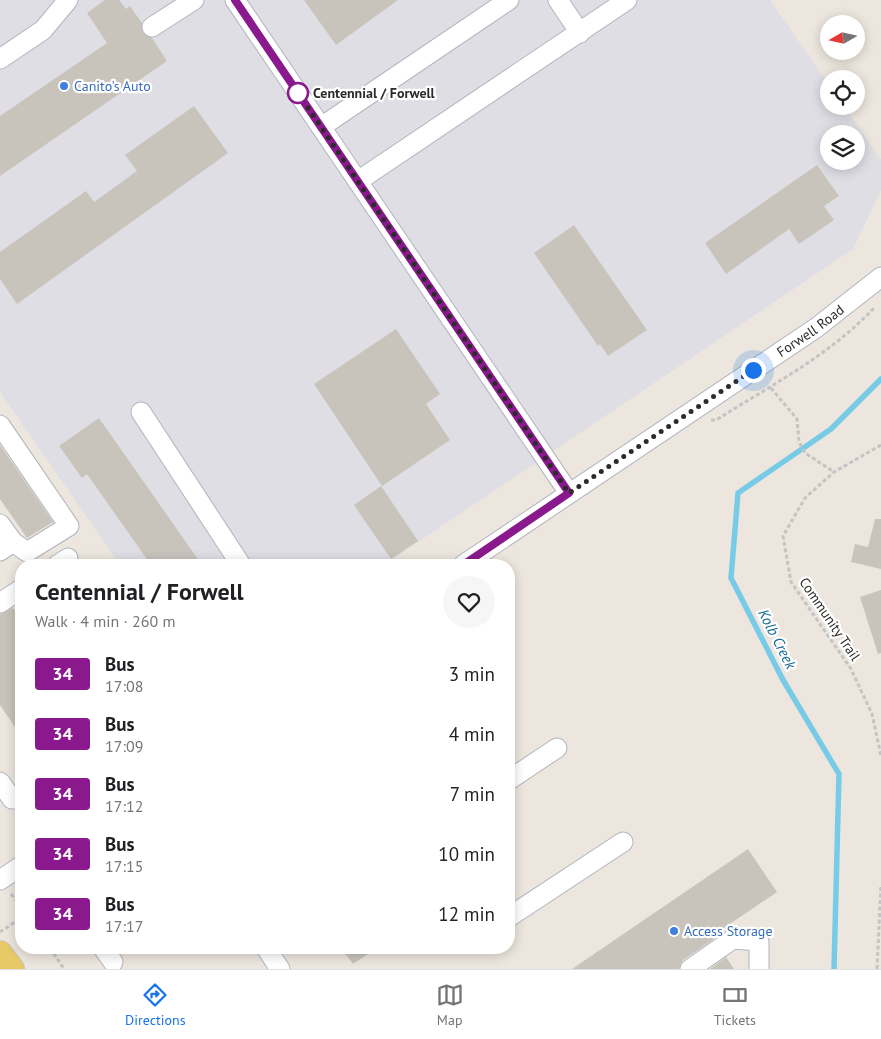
<!DOCTYPE html>
<html lang="en">
<head>
<meta charset="utf-8">
<style>
	:root { --surface:#fff; --page:#f6f6f6; --text:#202124; --muted:#757577; --line:#e0e0e0; --accent:#1a73e8 }
	body { margin:0; font-family:"PT Sans",sans-serif; background:var(--page); color:var(--text); height:100vh; display:flex; flex-direction:column; font-size:19px; white-space:nowrap }
	* { box-sizing:border-box; margin:0 }
	p { font-size:16px; color:var(--muted) }
	.icon { flex:none; width:28px; height:28px; fill:none; stroke:currentColor; stroke-width:2; stroke-linecap:round; stroke-linejoin:round }
	.map { position:relative; flex:1; overflow:hidden }
	.details { position:absolute; left:15px; top:559px; width:500px; height:395px; display:flex; flex-direction:column; background:var(--surface); border-radius:20px; box-shadow:0 2px 12px #0003 }
	.details>* { flex:none }
	.badge { padding:0 10px; border-radius:4px; font-size:18px; line-height:32px }
	.needle { width:32px; rotate:261deg }
	.fabs { position:absolute; left:820px; top:15px; display:grid; gap:10px }
	.fabs a { display:grid; place-items:center; width:45px; height:45px; border-radius:50%; background:var(--surface); box-shadow:0 2px 12px #0003; font-size:25px }
	.you { position:absolute; width:25px; height:25px; margin:-12px; border:4px solid #fff; border-radius:50%; background:#1a73e8; box-shadow:0 0 0 8px #1a73e833 }
	.map>.badge { position:absolute; translate:-50% -50%; box-shadow:0 0 0 2px #fff }
	.round { display:grid; place-items:center; flex:none; width:52px; height:52px; border-radius:26px; background:var(--page) }
	.summary { display:flex; align-items:center; justify-content:space-between; height:85px; padding:0 20px }
	h1 { font-size:24px; font-weight:700; line-height:38px }
	ul { padding:0; list-style:none }
	li { display:flex; align-items:center; gap:15px; height:60px; padding:0 20px }
	li div { flex:1 }
	li b { display:block; font-size:19px }
	li em { font-style:normal }
	li .badge { min-width:55px; font-weight:700; text-align:center }
	.tab-bar { display:flex; justify-content:space-around; align-items:center; height:70px; border-top:1px solid var(--line); background:var(--surface); font-size:14px; color:var(--muted) }
	.tab-bar a { display:grid; justify-items:center; gap:2px }
	.tab-bar .selected { color:var(--accent) }
	.map>svg:first-child { display:block }
</style>
</head>
<body>
<div class="map">
<svg width="881" height="969" viewBox="0 0 881 969">
	<rect width="100%" height="100%" fill="#ece6de"/>
	<!-- industrial -->
	<path fill="#e0dee5" fill-rule="evenodd" d="M0 0H770L829 85V106H844L881 160V190L853 249 384 565H120L0 392ZM829 134H856V161H829Z"/>
	<g fill="none" stroke-linecap="round" stroke-linejoin="round">
		<!-- stream -->
		<path stroke="#78cbe7" stroke-width="5.5" d="M834 969 839 774 783 680 731 578 738 493 831 429 881 379"/>
	</g>
	<!-- building -->
	<path fill="#c8c4bc" d="M105 0H119L126 9 130 6 142 23 143 33 152 38 167 61 0 176V116L107 43 87 13Z
		M304 0H398L336 45Z
		M194 106 228 153 17 304 0 279V252L86 191 94 202 137 171 125 155Z
		M817 165 839 196 824 206 834 220 799 244 789 229 726 274 705 243Z
		M574 225 647 330 608 356 600 344 598 346 534 253Z
		M396 329 440 394 426 404 450 440 382 486 314 384Z
		M99 418 202 565H151L87 474 82 478 59 446Z
		M0 445 53 522 27 538 0 499Z
		M381 486 418 541 391 559 354 505Z
		M875 519H881V569L851 562 855 544 868 547Z
		M881 590V653L878 654 860 597Z
		M13 608 21 620V736L0 705V614Z
		M748 849 777 892 712 936 714 939 683 960 679 969H572Z
		M341 948H377L353 964Z
		M726 957 734 969H710Z"/>
	<g fill="none" stroke-linecap="round" stroke-linejoin="round">
		<defs>
			<g id="minor">
				<path d="M235 0 569 493"/>
				<path d="M558 0 580 33"/>
				<path d="M152 27 194 0"/>
				<path d="M0 59 43 30 68 0"/>
				<path d="M321 127 509 0"/>
				<path d="M358 181 627 0"/>
				<path d="M141 412 241 565"/>
				<path d="M0 425 69 526 27 552 13 542"/>
				<path d="M0 524 13 542 0 551"/>
				<path d="M57 565 68 558"/>
				<path id="s1" d="M463 565 816 328 881 277"/>
				<path d="M0 603 21 589"/>
				<path d="M509 780 557 748"/>
				<path d="M0 782 12 799H21"/>
				<path d="M0 880 21 866"/>
				<path d="M509 917 623 842"/>
				<path d="M103 948 113 962"/>
				<path d="M266 948 280 969"/>
				<path d="M690 969 733 939 759 941V969"/>
			</g>
			<path id="major" d="M0 953 12 969"/>
		</defs>
		<!-- minor casing -->
		<use href="#minor" stroke="#b1b4be" stroke-width="21"/>
		<!-- major casing -->
		<use href="#major" stroke="#c4c4c4" stroke-width="26"/>
		<!-- path -->
		<path stroke="#c4c4c4" stroke-width="3" stroke-dasharray="4 2.5" stroke-linecap="butt" d="M771 388 797 419 799 442 805 453 834 472
			M711 420H716C770 386 830 355 874 308
			M881 445 834 472 805 498 783 536 791 582 851 669 872 714 881 756
			M11 894 21 907
			M0 932 21 918
			M50 948 64 969
			M877 969 881 885"/>
		<!-- minor -->
		<use href="#minor" stroke="#fff" stroke-width="19"/>
		<!-- major -->
		<use href="#major" stroke="#e8c967" stroke-width="24"/>
	</g>
	<g fill="none" stroke-linecap="round" stroke-linejoin="round">
		<defs>
			<path id="line" d="M235 0 569 493 463 565"/>
		</defs>
		<!-- line casing -->
		<use href="#line" stroke="#fff" stroke-width="11"/>
		<!-- line -->
		<use href="#line" stroke="#8b198e" stroke-width="8"/>
		<!-- walk -->
		<path stroke="#2b2b2b" stroke-width="5" stroke-dasharray="0 9" d="M298 93 569 493 753 370"/>
	</g>
	<!-- markers -->
	<g fill="#3f7fe0" stroke="#fff" stroke-width="2">
		<circle cx="64" cy="86" r="5"/>
		<circle cx="674" cy="931" r="5"/>
	</g>
	<circle fill="#fff" stroke="#8b198e" stroke-width="2.5" cx="298" cy="93" r="10"/>
	<g text-anchor="middle" stroke-width="4.5" stroke-linejoin="round" paint-order="stroke">
		<!-- shop labels -->
		<g font-size="14" fill="#366cbe" stroke="#fff" text-anchor="start">
			<text x="74" y="91">Canito's Auto</text>
			<text x="684" y="936">Access Storage</text>
		</g>
		<!-- stop labels -->
		<g font-size="14" font-weight="bold" fill="#2b2b2b" stroke="#fff" text-anchor="start">
			<text x="313" y="98">Centennial / Forwell</text>
		</g>
		<!-- street labels -->
		<g font-size="14" fill="#2b2b2b" stroke="#fff">
			<text dy="5" stroke="none"><textPath href="#s1" startOffset="419">Forwell Road</textPath></text>
			<text transform="translate(830 619) rotate(56)" y="5">Community Trail</text>
		</g>
		<!-- water labels -->
		<g font-size="15" font-style="italic" fill="#166a94" stroke="#fff">
			<text transform="translate(777 639) rotate(63)" y="5">Kolb Creek</text>
		</g>
	</g>
</svg>
<div class="fabs">
<a><svg class="needle" viewBox="-14 -14 28 28"><path d="M0-13l5 13h-10z" fill="#e53935"/><path d="M0 13l5-13h-10z" fill="#757577"/></svg></a>
<a><svg class="icon" aria-label="locate" viewBox="0 0 24 24"><circle cx="12" cy="12" r="6"/><path d="M12 2v4M12 18v4M2 12h4M18 12h4"/></svg></a>
<a><svg class="icon" aria-label="layers" viewBox="0 0 24 24"><path d="M12 4l9 5-9 5-9-5zM3 14l9 5 9-5"/></svg></a>
</div>
<div class="you" style="left:753px;top:370px"></div>
<section class="details">
<div class="summary"><div><h1>Centennial / Forwell</h1><p>Walk · 4 min · 260 m</p></div><a class="round"><svg class="icon" aria-label="heart" viewBox="0 0 24 24"><path d="M12 20l-8-8c-3-5 5-10 8-4 3-6 11-1 8 4z"/></svg></a></div>
<ul>
<li><span class="badge" style="background:#8b198e;color:#fff">34</span><div><b>Bus</b><p>17:08</p></div><em>3 min</em></li>
<li><span class="badge" style="background:#8b198e;color:#fff">34</span><div><b>Bus</b><p>17:09</p></div><em>4 min</em></li>
<li><span class="badge" style="background:#8b198e;color:#fff">34</span><div><b>Bus</b><p>17:12</p></div><em>7 min</em></li>
<li><span class="badge" style="background:#8b198e;color:#fff">34</span><div><b>Bus</b><p>17:15</p></div><em>10 min</em></li>
<li><span class="badge" style="background:#8b198e;color:#fff">34</span><div><b>Bus</b><p>17:17</p></div><em>12 min</em></li>
</ul>
</section>
</div>
<nav class="tab-bar">
<a class="selected"><svg class="icon" aria-label="directions" viewBox="0 0 24 24"><path d="M12 3l9 9-9 9-9-9zM9 14v-3h6M13 9l2 2-2 2"/></svg>Directions</a>
<a><svg class="icon" aria-label="map" viewBox="0 0 24 24"><path d="M3 6l6-2 6 2 6-2v14l-6 2-6-2-6 2zM9 4v14M15 6v14"/></svg>Map</a>
<a><svg class="icon" aria-label="tickets" viewBox="0 0 24 24"><path d="M3 7h18v10H3zM15 7v10"/></svg>Tickets</a>
</nav>
</body>
</html>
